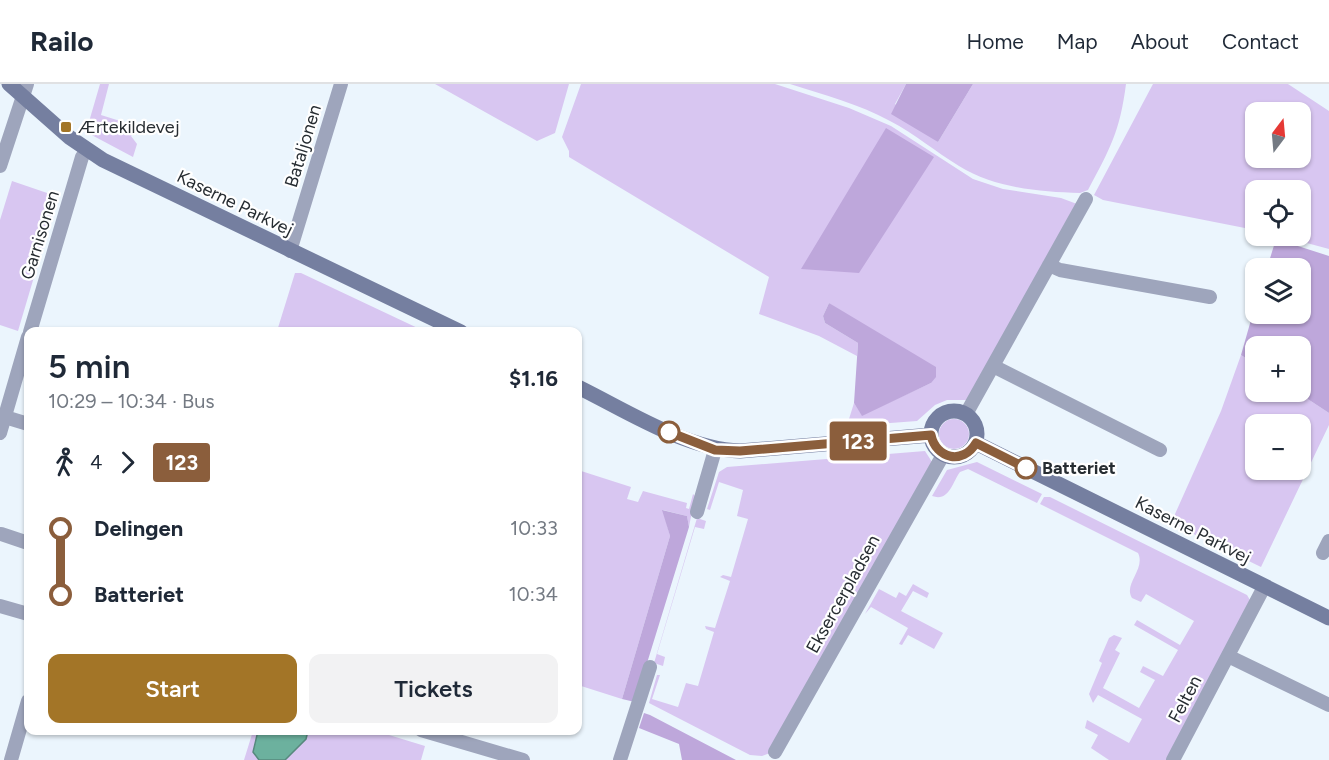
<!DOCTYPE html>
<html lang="en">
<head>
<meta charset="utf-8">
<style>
	:root { --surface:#fff; --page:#f2f2f3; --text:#1f2937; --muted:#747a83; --line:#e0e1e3; --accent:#a37527 }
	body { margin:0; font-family:Figtree,sans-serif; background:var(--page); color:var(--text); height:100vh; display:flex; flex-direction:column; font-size:22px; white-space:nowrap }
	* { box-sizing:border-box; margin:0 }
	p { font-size:20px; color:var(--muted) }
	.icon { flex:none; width:33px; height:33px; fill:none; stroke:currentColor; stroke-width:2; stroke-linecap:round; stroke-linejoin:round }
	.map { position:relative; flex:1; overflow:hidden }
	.side { position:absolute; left:24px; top:243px; width:558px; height:408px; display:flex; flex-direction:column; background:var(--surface); border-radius:12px; box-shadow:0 2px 4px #0004 }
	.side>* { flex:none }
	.badge { padding:0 12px; border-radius:4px; font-size:21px; line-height:39px }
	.needle { width:39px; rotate:16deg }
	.fabs { position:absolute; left:1245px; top:18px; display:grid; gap:12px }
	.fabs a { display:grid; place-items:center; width:66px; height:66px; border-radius:12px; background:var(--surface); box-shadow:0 2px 4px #0004; font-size:30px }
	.map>.badge { position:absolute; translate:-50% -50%; box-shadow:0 0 0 3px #fff }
	.legs { display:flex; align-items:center; gap:9px; height:66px; padding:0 24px; font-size:20px }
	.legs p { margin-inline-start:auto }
	.head { display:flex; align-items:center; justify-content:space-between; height:102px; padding:0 24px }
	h1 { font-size:33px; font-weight:600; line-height:45px }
	.cta { display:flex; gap:12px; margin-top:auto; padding:12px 24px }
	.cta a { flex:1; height:69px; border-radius:12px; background:var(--accent); color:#fff; font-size:24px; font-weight:600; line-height:69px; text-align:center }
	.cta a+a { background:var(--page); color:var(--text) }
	ul { padding:0 24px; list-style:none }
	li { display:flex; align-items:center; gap:21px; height:66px; font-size:22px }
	li i { display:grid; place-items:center; width:9px; height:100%; margin:0 8px; background:currentColor }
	li i::after { content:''; width:15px; height:15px; margin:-8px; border:4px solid; border-radius:50%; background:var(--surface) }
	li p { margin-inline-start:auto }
	li:first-child i { background:linear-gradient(#0000 50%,currentColor 0) }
	li:last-child i { background:linear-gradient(currentColor 50%,#0000 0) }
	header { display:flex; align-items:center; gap:36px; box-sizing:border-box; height:84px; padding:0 30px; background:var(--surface); border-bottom:2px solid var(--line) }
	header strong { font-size:28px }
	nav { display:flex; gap:33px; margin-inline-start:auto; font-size:21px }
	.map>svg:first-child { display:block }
</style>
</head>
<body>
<header>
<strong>Railo</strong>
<nav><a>Home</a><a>Map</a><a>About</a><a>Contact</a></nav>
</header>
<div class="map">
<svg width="1329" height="676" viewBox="0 0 1329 676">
	<rect width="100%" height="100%" fill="#ebf5fd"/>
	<!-- green -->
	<path fill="#d8c6f1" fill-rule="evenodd" d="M100 0H109L101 31 136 42 131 52 137 60 133 73 86 48Z
		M435 0H569L555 49 537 57Z
		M581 0H775L849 24 891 42 973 95 1003 105 1061 114 1077 120 968 316H947L935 321 917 337 837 343 836 340 849 335 854 319 862 331 931 299 829 219 823 232 825 239 858 259 857 272 819 252 759 230 769 193 569 73V67L562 53Z
		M790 0H906L895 20 938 58 973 0H1126C1120 47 1110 65 1088 106L1080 109C1039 108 995 104 959 82 936 68 915 50 890 37 859 20 824 11 790 0Z
		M1153 0H1288L1329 27V165L1281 152H1300V106H1256L1255 146 1103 116 1094 111ZM1256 28H1300V74H1256Z
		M12 97 53 111 55 122 18 247 0 241V136Z
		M295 189H301L424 247H277Z
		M1241 271 1255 280 1256 308H1297L1329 329V341L1261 483 1171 439 1221 327ZM1256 340H1300V386H1256Z
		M939 350a15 15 0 1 1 30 0a15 15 0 1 1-30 0Z
		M925 367 932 378 770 669 762 672 750 671 649 619 657 591H660L652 615 678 623 686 599 698 602 714 548 706 545 705 542 715 544 730 497 720 493 723 491 731 493 748 435 737 432 743 406 719 398 710 426 707 425 719 388 727 383Z
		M977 378 1042 410 1037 419 968 385 960 388C952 399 949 418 932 412L947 386Z
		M578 386 631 403 627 415 638 418 643 407 687 419 686 424 689 425 693 410 695 412 689 443 687 432 663 426 670 452 622 615 578 601Z
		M1044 413H1050L1247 511 1250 516 1169 676H1109L1091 664 1098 651 1085 644 1087 636 1129 659 1142 635 1098 611 1093 619 1089 610 1102 579 1099 577 1109 554 1114 551 1122 554 1115 566 1120 569 1103 604 1139 624 1155 596 1140 588 1143 582 1163 592 1178 566 1134 541 1137 536 1180 561 1194 537 1146 510 1141 518 1132 514C1123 500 1146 485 1138 469L1040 420Z
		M697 434 706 437 704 445 695 443 657 570 665 573 663 582 654 579Z
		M913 500 929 509 927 514 913 507 901 527 943 549 934 565 908 551 902 561 899 560 908 544 871 523 865 530 879 505 896 514 899 508 906 512Z
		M253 647H376L425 662 421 676H244Z"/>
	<!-- forest -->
	<path fill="#bea7db" d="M906 0H973L938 58 891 30Z
		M886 44 934 73 859 189 801 185Z
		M1276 155 1329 172V329L1297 308H1300V262H1256L1255 280 1241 271 1255 222 1256 230H1300V184H1267Z
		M829 219 936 283V293L931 299 862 332 854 319 858 259 825 239 823 232Z
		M662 426 687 432 689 443 635 618 622 615 670 452Z
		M644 629 650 631 736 676H682L679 660 639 644Z"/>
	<!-- water -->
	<path fill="#6cb19e" stroke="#57897e" stroke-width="1.5" d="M258 647V646L308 647 306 655 285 676H259L253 668Z"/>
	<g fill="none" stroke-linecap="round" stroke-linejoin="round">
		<!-- street -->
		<path stroke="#9ea5bc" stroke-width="14" d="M0 82 27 0
			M290 167 341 0
			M1049 181 1060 186 1210 213
			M30 248 82 73 87 66
			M993 282 1160 366
			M966 330 1086 115
			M5 333 28 340
			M0 349 28 253
			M697 428 715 366
			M1 450 28 459
			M1323 469 1329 457
			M0 522 28 530
			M1228 572 1329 621
			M421 646 523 676
			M775 668 943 371
			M11 676 28 617
			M620 676 650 583
			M1173 676 1264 503"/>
		<!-- secondary -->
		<path stroke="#757fa0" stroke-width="15" d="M9 0 69 53 103 76 461 248
			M578 303C627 327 685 365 740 367L931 351
			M931 350a23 23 0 1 1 46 0a23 23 0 1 1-46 0Z
			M976 359 1329 534"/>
	</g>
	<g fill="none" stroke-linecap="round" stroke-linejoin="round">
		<defs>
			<path id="line-1" d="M669 348 715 366 740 367 931 351C936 375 963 381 976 359L1026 384"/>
		</defs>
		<!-- line-1 casing -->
		<use href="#line-1" stroke="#fff" stroke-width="14"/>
		<!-- line-1 -->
		<use href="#line-1" stroke="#8b5e3c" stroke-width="9"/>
	</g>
	<!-- markers -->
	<rect fill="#a37527" stroke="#fff" stroke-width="2" x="60" y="37" width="12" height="12" rx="3"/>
	<g fill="#fff" stroke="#8b5e3c" stroke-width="3">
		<circle cx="669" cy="348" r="10"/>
		<circle cx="1026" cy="384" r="10"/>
	</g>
	<g text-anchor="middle" stroke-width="4.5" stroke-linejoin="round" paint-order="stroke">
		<!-- poi labels -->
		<g font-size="18" fill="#272d32" stroke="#fff" text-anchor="start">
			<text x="78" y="49">Ærtekildevej</text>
		</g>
		<!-- street labels -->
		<g font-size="18" fill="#272d32" stroke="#fff">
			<text transform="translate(303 62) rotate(-73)" y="6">Bataljonen</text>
			<text transform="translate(235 119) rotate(26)" y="6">Kaserne Parkvej</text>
			<text transform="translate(40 151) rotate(-73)" y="6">Garnisonen</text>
			<text transform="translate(1193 446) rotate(27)" y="6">Kaserne Parkvej</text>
			<text transform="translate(843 510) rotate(-61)" y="6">Eksercerpladsen</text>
			<text transform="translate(1185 615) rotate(-62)" y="6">Felten</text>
		</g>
		<!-- stop labels -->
		<g font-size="18" font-weight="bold" fill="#272d32" stroke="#fff" text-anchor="start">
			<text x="1042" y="390">Batteriet</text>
		</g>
	</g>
</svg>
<div class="fabs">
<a><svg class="needle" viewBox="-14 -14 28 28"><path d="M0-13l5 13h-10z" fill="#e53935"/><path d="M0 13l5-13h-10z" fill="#747a83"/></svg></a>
<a><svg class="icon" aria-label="locate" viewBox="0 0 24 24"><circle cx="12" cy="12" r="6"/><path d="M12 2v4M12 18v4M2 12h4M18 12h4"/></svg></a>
<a><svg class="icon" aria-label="layers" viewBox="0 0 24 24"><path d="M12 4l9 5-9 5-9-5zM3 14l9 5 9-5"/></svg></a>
<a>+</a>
<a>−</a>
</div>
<b class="badge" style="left:858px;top:357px;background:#8b5e3c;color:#fff">123</b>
<section class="side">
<div class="head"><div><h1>5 min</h1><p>10:29 – 10:34 · Bus</p></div><b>$1.16</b></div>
<div class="legs"><svg class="icon" aria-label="walk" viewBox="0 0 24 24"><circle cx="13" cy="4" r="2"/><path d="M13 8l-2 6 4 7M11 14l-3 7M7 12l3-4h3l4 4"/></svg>4<svg class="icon" aria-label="forward" viewBox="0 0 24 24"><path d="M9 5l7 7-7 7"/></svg><b class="badge" style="background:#8b5e3c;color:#fff">123</b></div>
<ul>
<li><i style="color:#8b5e3c"></i><b>Delingen</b><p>10:33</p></li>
<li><i style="color:#8b5e3c"></i><b>Batteriet</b><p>10:34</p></li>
</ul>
<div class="cta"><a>Start</a><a>Tickets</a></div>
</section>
</div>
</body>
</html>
